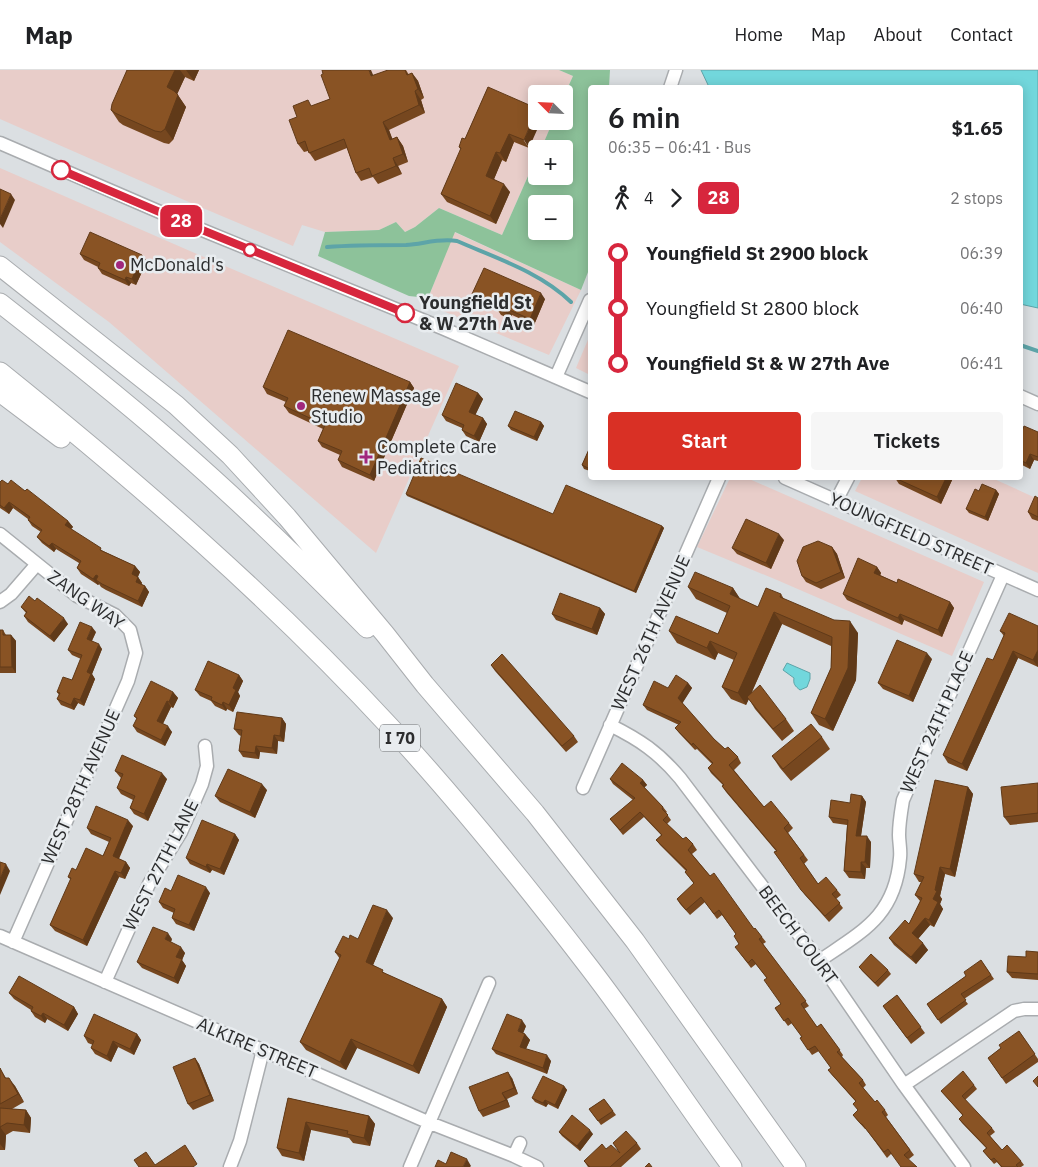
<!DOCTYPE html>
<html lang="en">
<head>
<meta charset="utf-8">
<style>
	:root { --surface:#fff; --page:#f6f6f6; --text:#202124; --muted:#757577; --line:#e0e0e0; --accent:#d93025 }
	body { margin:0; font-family:"IBM Plex Sans",sans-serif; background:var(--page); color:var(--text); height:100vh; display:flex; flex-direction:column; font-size:19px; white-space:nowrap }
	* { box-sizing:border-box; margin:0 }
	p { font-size:16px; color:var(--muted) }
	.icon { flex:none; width:28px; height:28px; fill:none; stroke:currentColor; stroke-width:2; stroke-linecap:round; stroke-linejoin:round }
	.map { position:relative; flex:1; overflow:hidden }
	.sheet { position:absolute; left:588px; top:15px; width:435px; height:395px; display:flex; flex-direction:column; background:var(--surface); border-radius:5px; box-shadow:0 2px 12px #0003 }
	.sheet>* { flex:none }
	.badge { padding:0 10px; border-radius:8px; font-size:18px; line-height:32px }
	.needle { width:32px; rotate:294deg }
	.fabs { position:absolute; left:528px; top:15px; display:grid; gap:10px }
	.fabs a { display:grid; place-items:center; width:45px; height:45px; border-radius:5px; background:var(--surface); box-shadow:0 2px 12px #0003; font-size:25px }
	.map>.badge { position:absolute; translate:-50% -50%; box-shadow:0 0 0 2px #fff }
	.legs { display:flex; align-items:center; gap:8px; height:55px; padding:0 20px; font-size:16px }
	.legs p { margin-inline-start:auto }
	.headline { display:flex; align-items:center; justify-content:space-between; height:85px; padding:0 20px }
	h1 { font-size:28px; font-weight:600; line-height:38px }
	.action { display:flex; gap:10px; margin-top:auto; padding:10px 20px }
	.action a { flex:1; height:58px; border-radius:5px; background:var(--accent); color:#fff; font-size:20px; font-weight:600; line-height:58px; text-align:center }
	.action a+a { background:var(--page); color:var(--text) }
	ul { padding:0 20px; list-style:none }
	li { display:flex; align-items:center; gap:18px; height:55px; font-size:19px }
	li i { display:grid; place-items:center; width:8px; height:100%; margin:0 6px; background:currentColor }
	li i::after { content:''; width:12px; height:12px; margin:-6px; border:4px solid; border-radius:50%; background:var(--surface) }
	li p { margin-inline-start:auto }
	li:first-child i { background:linear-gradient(#0000 50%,currentColor 0) }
	li:last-child i { background:linear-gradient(currentColor 50%,#0000 0) }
	header { display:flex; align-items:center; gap:30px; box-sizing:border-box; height:70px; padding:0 25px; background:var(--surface); border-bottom:1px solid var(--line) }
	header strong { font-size:24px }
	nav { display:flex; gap:28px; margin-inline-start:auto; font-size:18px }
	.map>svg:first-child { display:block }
</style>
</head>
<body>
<header>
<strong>Map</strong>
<nav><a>Home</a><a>Map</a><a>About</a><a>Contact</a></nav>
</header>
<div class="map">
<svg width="1038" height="1097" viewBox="0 0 1038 1097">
	<rect width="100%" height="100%" fill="#dbdfe2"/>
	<!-- commercial -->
	<path fill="#e8cdc9" d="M0 0H559L573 6 564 26V24H536V51H553L541 79H536V88L502 165 439 138 415 157 405 162 396 152 379 160 325 162 302 155 293 176 191 133 0 49Z
		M0 98 190 181 459 296 376 483 109 252 0 172Z
		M454 162 581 220 549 285 426 234Z
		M590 265V305L576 298Z
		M730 408H747L984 512 952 586 777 510 697 477Z
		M862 408H992L1038 429V503L855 421Z"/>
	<!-- green -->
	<path fill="#8dc29a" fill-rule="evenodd" d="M559 0H610L609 17 590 18V197L581 220 455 162 428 228 409 226 318 186 325 162 379 160 396 152 405 162 415 157 439 138 502 165 536 88V106H564V79H541L553 51H564V26L573 6ZM536 134H564V161H536Z"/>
	<!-- water -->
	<path fill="#72d7dc" stroke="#5da4a8" d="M701 0H1038V238L1020 234V18L709 17Z
		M787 593 810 603V609L807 617 800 620C795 616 793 614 794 608L783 600Z"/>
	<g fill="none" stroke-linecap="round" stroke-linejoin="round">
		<!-- stream -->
		<path stroke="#5da4a8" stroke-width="4" d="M327 177C353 175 379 175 406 175 423 174 439 168 457 171 496 188 540 202 571 232
			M1020 275 1038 281"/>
		<defs>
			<path id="minor" d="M670 18 676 0
				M0 73 190 155 442 258 590 322
				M556 307 590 230
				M1020 326 1038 334
				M785 408 1038 520
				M836 431 848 408
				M0 464 77 526 115 545 130 560 136 583 128 611 13 872
				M0 532 11 524 37 494
				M610 655C640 670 658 682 680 708L819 891 904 1015 964 1097
				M583 718 719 408
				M0 866 430 1053 514 1086 537 1097
				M819 891C863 861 895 846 900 788 901 780 899 772 899 765 899 753 901 742 903 730L1003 505
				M105 912 149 814 181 762 202 714 207 696 205 676
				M904 1015 1014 941 1024 939H1038
				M514 1086 520 1073
				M230 1097 240 1071 263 980
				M410 1097 489 913"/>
			<path id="highway" d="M0 196 176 335 230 385 287 447 385 564 425 615 535 743 635 871 796 1097
				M0 233C60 280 120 327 177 377 243 434 306 496 367 558
				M0 302C137 412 271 528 391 658 461 734 526 815 589 897 639 962 684 1031 732 1097
				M0 322 61 368"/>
		</defs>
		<!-- minor casing -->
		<use href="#minor" stroke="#a9acaf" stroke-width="15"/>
		<!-- highway casing -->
		<use href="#highway" stroke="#a9acaf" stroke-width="21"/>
		<!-- minor -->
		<use href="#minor" stroke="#fff" stroke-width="12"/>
		<!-- highway -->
		<use href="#highway" stroke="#fff" stroke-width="19"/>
	</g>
	<!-- wall -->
	<path fill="#76471f" d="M127 0H199L194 11 185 7 177 24 186 37 173 70 169 74 164 73 123 55 119 52 111 40Z
		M388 0H406L409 5 412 3 418 11 424 28 421 30 425 43 389 60 392 69 397 67 403 76 408 92 398 96 402 104 378 114 373 107 361 111 356 103 347 78 315 91 308 81 304 82 298 74 297 47 312 36 330 29 373 6Z
		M488 17 529 78 514 72 506 92 502 90 494 109 510 122 496 154 447 132 441 124 461 80 459 77 465 69Z
		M80 184 142 185 147 191 136 215 131 213 129 216 102 204 98 198V197L84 190Z
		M472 224 545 229 534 255 512 245 510 249 501 245 497 239 477 230Z
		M410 312 414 318 374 411 342 397 338 390 340 385 322 377 318 371 323 359 289 343 284 336 286 332 267 324 263 317Z
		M478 323 483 329 475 345 483 348 487 354 479 372 466 366 462 360V358L446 351 442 345Z
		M541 352 544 356 537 371 511 360 508 356Z
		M1038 362V391L1034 390 1030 399 1020 394V366Z
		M590 377V401L584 399 582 395Z
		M895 408H953L941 434 899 414Z
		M0 412 8 414 25 421 68 451 73 457 71 459 103 481 135 496 140 502 138 507 142 513 141 514 145 516 149 522 142 537 106 520 101 517 99 514 98 515 81 504 77 498 79 493 56 479 54 482 42 473 37 467 41 462 32 456 28 450V449L13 438 9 444 0 438Z
		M996 420 999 424 988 451 969 443 966 439 979 421Z
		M406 424 553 444 662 456 664 458 636 523 407 426Z
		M1038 428V451L1032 449 1028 442Z
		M784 470 771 499 737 484 732 478Z
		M832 477 837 484 845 508 821 519 806 512 802 506Z
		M877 497 881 503 880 505 897 513 950 532 954 538 942 567 904 550 902 555 847 530 843 524Z
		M688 517 733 518 740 529 758 537 781 524 784 529 858 563 856 610 833 661 819 655 811 643 831 598V576L782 554 752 622 786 649 794 661 782 671 755 639 749 629 746 635 731 629 722 617 734 590 718 583 715 590 677 573 669 561 718 564 727 543 696 529Z
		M21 537 68 554 54 572 28 552 24 546 26 543Z
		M600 538 605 544 597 565 556 550 552 544Z
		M1038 556V597L1018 588 967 701 948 693 943 685 993 590 1004 566 1000 561Z
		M0 560H3L6 565H11L16 571V603H0Z
		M96 562 92 571 102 579 92 604 95 609 84 636 78 633 74 640 61 635 57 629 59 625 57 622 72 610 81 589 72 585 68 580Z
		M932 589 913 632 883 619 878 613Z
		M491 595 574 666 578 672 566 682 495 601Z
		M239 605 243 611 238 622 240 626 233 642 227 639 226 641 215 636 211 631 200 626 195 620Z
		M688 613 692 618 682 633 714 669 725 679 738 687 741 693 734 700 764 737 789 753 793 758 788 763 808 790 804 794 818 814 837 820 841 825 836 829 843 838 829 852 805 825 774 782 776 781 726 722 722 716 723 715 711 703 708 698 712 694 697 679 695 680 679 663 675 658 679 655 647 640 643 635 668 618Z
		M173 622 178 628 173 638 171 637 163 654 172 662 165 676 137 662 133 656 137 649 134 646Z
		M282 648 286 654 284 672 278 671 277 684 260 682 259 689 243 687 239 681 241 666 239 665 234 659Z
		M822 667 830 679 791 711 780 698 772 686Z
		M115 701 167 709 148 751 134 744 130 738 133 730 121 724 117 718 121 708 120 707Z
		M610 709 643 710 647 715 644 717 663 737 667 742 666 743 671 750 667 754 683 769 693 774 697 780 692 784 754 859 762 867 766 872 763 874 809 936 804 939 817 957 821 954 843 985 842 987 863 1010 866 1015 863 1018 875 1032 885 1040 888 1045 886 1047 914 1085 909 1089 891 1084 887 1088 866 1059H865L857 1050 853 1045 858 1041 856 1032 832 1005 828 1000 831 998 819 981 812 985 800 968 802 967 792 953 788 956 775 938 781 934 767 908 756 894 751 898 739 882V874L736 864 722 845 717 849 705 832 690 845 680 834 677 829 694 814 685 802 686 801 660 775 656 770 661 765 644 747 623 765 614 754 610 749 633 730 613 714Z
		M1038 713V752L1010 755 1004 747Z
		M968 717 973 724 955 807 945 804 940 826 942 829 940 834 943 839 934 857 930 855 918 869 928 880 916 894 894 875 889 868 909 854 920 831 915 825 921 812H919L914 804Z
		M267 720 255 748 220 732 215 726Z
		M862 726 866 732 861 766 871 772 870 798H866L865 809 849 808 844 801 847 755 833 753 829 747 850 733Z
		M133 756 119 789 126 792 130 798 125 809 119 807 87 876 55 861 50 855 71 810 68 807 76 800 103 786 109 772 91 764 87 758Z
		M235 764 239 770 224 805 212 800 210 803 190 794 186 788Z
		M171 821 210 823 194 861 176 854 172 848 174 843 163 838 159 832Z
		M393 848 373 895 386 904 442 929 447 937 419 1004 357 978 346 1000 306 980 300 972 340 889 335 882 349 869H358Z
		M172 869 171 872 185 883 182 890 186 896 178 914 142 898 137 892Z
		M1038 882V910L1012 908 1007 902 1026 887Z
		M981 890 994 909 964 929 968 934 941 954 927 934 966 906Z
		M859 897 888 900 891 904 878 917 862 901Z
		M9 923 74 937 78 944 68 961 47 949 45 953 35 947 31 941V940L14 929Z
		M897 925 925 963 911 974 883 936Z
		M526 956 523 963 525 964 530 970 526 979 551 991 547 1004 496 984 492 979Z
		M1019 961 1038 989V992L1006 1014 988 988 1001 978Z
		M137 964 141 970 134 985 118 977 111 992 95 984 91 978 93 975 88 973 84 966Z
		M195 988 199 994 214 1031 193 1040 188 1034Z
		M0 998 6 1008 15 1016 24 1032 12 1039 26 1040 31 1048 30 1063 13 1061 6 1065 5 1080H0Z
		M512 1008 518 1024 507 1029 510 1037 483 1047 479 1041Z
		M974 1015 977 1019 965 1030 992 1058 995 1062 990 1066 1002 1080 1021 1091 1024 1095 1021 1097H1001L997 1092 994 1094 983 1081 986 1078 962 1053 959 1049 963 1046 941 1021Z
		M564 1016 567 1020 558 1039 548 1034 546 1037 535 1032 532 1028Z
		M288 1028 369 1046 375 1054 370 1076 353 1073 349 1068 311 1060 304 1091 282 1086 277 1078Z
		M604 1029 616 1045 601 1055 589 1039Z
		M559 1062 593 1064 580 1081 562 1066Z
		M637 1073 641 1079 621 1097H588L584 1091 606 1079 620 1082Z"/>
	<!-- shaded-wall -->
	<path fill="#603a19" d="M175 0H180L185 7 175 29 167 17Z
		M186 0H199L194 11Z
		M369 0H371L377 14 371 6Z
		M412 3 418 11 424 28 418 19Z
		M415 21 421 30 425 43 419 35Z
		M178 25 186 37 173 70 165 59Z
		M536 42V51H541L529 78 524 70Z
		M383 52 389 60 396 78 390 70Z
		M509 64 514 72 506 92 500 83Z
		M397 67 403 76 408 92 403 84Z
		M496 82 502 90 492 114 486 106Z
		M393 88 398 96 402 104 396 96Z
		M504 114 510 122 496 154 490 146Z
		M11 124 15 130 3 158 0 154V149Z
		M142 185 147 191 136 215 132 209Z
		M126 207 131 213 129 216 125 210Z
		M541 223 545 229 534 255 530 249Z
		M507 239 512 245 510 249 506 243Z
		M410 312 414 318 374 411 370 405Z
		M478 323 483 329 474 348 469 342Z
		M483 348 487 354 479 372 474 366Z
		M541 352 544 356 537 371 534 367Z
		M1030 384 1034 390 1030 399 1026 393Z
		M946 408H953L941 434 937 427Z
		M996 420 999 424 988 451 985 447Z
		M9 432 13 438 9 444 4 438Z
		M68 451 73 457 69 461 65 455Z
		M662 456 664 458 636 523 634 521Z
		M779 464 784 470 771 499 766 493Z
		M52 473 56 479 54 482 49 476Z
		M832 477 837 484 845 508 841 502Z
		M135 496 140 502 136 510 132 504Z
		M877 497 881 503 879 509 874 503Z
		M96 505 101 511 96 510 99 514 98 515 93 509Z
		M138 507 142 513 140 518 136 512Z
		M145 516 149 522 142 537 138 531Z
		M733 518 741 530 730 524Z
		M950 532 954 538 942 567 938 560Z
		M600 538 605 544 597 565 592 559Z
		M774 542 782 554 746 635 738 623Z
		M900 544 904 550 902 555 898 548Z
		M64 548 68 554 54 572 50 566Z
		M850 551 858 563 856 610 833 661 825 649Z
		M92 557 96 562 90 574 87 569Z
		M11 565 16 571V603L12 597Z
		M710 571 718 583 715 590 707 578Z
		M99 574 102 579 92 604 95 609 84 636 80 630 87 602Z
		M1038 580V597L1033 590Z
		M1013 581 1018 588 967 701 962 694Z
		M927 583 932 589 913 632 909 626Z
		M239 605 243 611 238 622 240 626 233 642 229 635 233 618Z
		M688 613 692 618 682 634 678 628Z
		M173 622 178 628 173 638 169 632Z
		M74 628 78 633 74 640 71 635Z
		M167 631 171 637 161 657 157 651Z
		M223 632 227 639 226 641 222 635Z
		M282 648 286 654 284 672 280 666Z
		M168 656 172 662 165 676 161 670Z
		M274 665 278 671 277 684 272 678Z
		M256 676 260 682 259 689 255 683Z
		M162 703 167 709 148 751 144 744Z
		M643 710 647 715 644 718 640 713Z
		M262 714 267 720 255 748 250 742Z
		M968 717 973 724 955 807 950 799Z
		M862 726 866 732 860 772 856 766Z
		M128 750 133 756 117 792 113 786Z
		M235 764 239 770 224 805 220 799Z
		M867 766 871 772 870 798 865 792Z
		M126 792 130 798 125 809 121 803Z
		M861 792 866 798 865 809 861 802Z
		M6 794 10 801 0 825V809Z
		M207 794 212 800 210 803 206 797Z
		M940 797 945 804 940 826 942 829 940 834 943 839 934 857 929 850Z
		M115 801 119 807 87 876 83 870Z
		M206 817 210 823 194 861 189 855Z
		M387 840 393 848 371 900 366 892Z
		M925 848 930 855 917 870 912 863Z
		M168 863 172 869 169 876 165 869Z
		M923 873 928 880 916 894 911 887Z
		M181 877 185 883 182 890 186 896 178 914 174 908 176 887Z
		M442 929 447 937 419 1004 413 996Z
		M74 937 78 944 68 961 64 955Z
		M43 943 47 949 45 953 41 946Z
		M522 950 526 956 522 966 518 961Z
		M137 964 141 970 134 985 130 979Z
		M525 964 530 970 524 983 520 977Z
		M351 969 357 978 346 1000 340 992Z
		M113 971 118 977 111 992 107 986Z
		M547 985 551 991 547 1004 543 998Z
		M195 988 199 994 214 1031 210 1025Z
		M508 1002 512 1008 518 1024 514 1018Z
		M9 1008 15 1016 24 1032 18 1024Z
		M564 1016 567 1020 558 1039 555 1035Z
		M502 1023 507 1029 510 1037Z
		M545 1030 548 1034 546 1037 543 1033Z
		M26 1040 31 1048 30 1063 24 1055Z
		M369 1046 375 1054 370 1076 364 1068Z
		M306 1052 311 1060 304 1091 299 1083Z
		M0 1057 6 1065 5 1080 0 1074Z
		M590 1060 593 1064 580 1081 577 1076Z
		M467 1089 471 1096 470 1097H463Z"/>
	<!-- building -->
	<path fill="#895324" stroke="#603a19" d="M127 0H175L167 17 174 21 178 25 165 59 161 62 155 61 115 43 111 40 112 34Z
		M322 0H369L371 6 388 0H405L407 5 412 3 418 19 415 21 419 35 383 52 390 70 397 67 403 84 393 88 396 96 372 106 369 98 356 103 344 69 309 83 305 71 298 74 289 50 297 47 293 36 308 30 311 36 330 29 321 5 323 4Z
		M488 17 536 38V42L524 70 509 64 500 83 496 82 486 106 504 114 490 146 441 124 461 78 459 77 462 68 465 69Z
		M0 119 11 124 0 149Z
		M90 162 142 185 132 209 126 207 125 210 98 198 100 193 80 184Z
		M484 198 541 223 530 249 507 239 506 243 497 239 499 235 472 224Z
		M288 260 410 312 370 405 338 390 342 381 318 371 325 355 284 336 288 328 263 317Z
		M456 313 478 323 469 342 483 348 474 366 462 360 464 355 442 345Z
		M515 341 541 352 534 367 508 356Z
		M1024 356 1038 362V387L1030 384 1026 393 1020 390V366Z
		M590 377V399L582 395Z
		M421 388 553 444 566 415 662 456 634 521 406 424Z
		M895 408H946L937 427Z
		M2 410 8 414 11 410 25 421 27 419 68 451 65 455 101 478 100 480 135 496 132 504 138 507 136 512 145 516 138 531 102 514 96 510 98 506 96 505 93 509 77 498 81 491 52 473 49 476 37 467 42 460 28 450 30 447 9 432 4 438 0 435V412Z
		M982 414 996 420 985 447 966 439 975 419 979 421Z
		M1035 426 1038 428V447L1028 442Z
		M746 449 779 464 766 493 732 478Z
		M818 471 832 477 841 502 816 513 802 506 797 491 803 477Z
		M858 488 877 497 874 503 897 513 898 509 950 532 938 560 900 544 898 548 843 524Z
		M695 502 733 518 730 524 758 537 766 518 781 524 780 527 834 550 850 551 848 598 825 649 811 643 831 598 832 567 774 542 738 623 722 617 737 583 710 571 707 578 669 561 676 546 718 564 730 536 688 517Z
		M560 523 600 538 592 559 552 544Z
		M29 526 35 531 37 528 64 548 50 566 24 546 27 542 21 537Z
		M1009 543 1038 556V580L1033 590 1013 581 962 694 943 685 987 588 993 590 1005 563 1000 561Z
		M80 552 92 557 87 569 99 574 87 602 91 604 80 630 74 628 71 635 57 629 60 623 57 622 63 607 72 610 82 585 68 580Z
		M0 560H3V565H11L12 597H0Z
		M897 570 927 583 909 626 878 613Z
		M502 584 574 666 562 676 491 595Z
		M208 591 239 605 233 618 236 620 229 635 223 632 222 635 211 630 212 627 195 620Z
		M676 605 688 613 678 628 714 669 725 679 728 677 738 687 729 695 764 737 771 731 789 753 784 758 804 785 800 788 818 814 826 807 837 820 832 824 840 833 825 846 801 820 774 782 777 781 722 716 724 715 708 698 713 693 693 673 692 675 675 658 681 652 643 635 654 611 668 618Z
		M151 611 173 622 169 632 167 631 157 651 168 656 161 670 133 656 137 648 134 646Z
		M760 615 786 649 773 659 747 627Z
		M237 642 282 648 280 666 274 665 272 678 256 676 255 683 239 681 242 660 234 659Z
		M811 654 822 667 783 699 772 686Z
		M122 685 162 703 144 744 130 738 135 726 117 718 123 704 115 701Z
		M622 693 643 710 640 713 663 737 662 739 668 745 663 750 683 769 686 767 693 774 688 780 710 806 714 803 754 859 755 858 762 867 759 869 806 931 801 934 817 957 821 954 840 980 837 982 863 1010 859 1013 875 1032 877 1030 885 1040 882 1042 910 1080 904 1085 917 1097H901L888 1079 884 1082 862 1054H861L853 1045 858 1040 853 1034 856 1031 828 1000 831 998 815 976 808 980 800 968 802 967 788 948 784 951 775 938 781 934 764 910 767 908 752 889 748 893 735 877 739 874 734 866 736 864 719 840 714 844 701 827 686 840 677 829 694 813 685 802 687 800 656 770 662 765 640 742 620 760 610 749 635 728 610 709Z
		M228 699 262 714 250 742 215 726Z
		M935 710 968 717 950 799 940 797 935 820 937 821 933 829 938 832 929 850 925 848 912 863 923 873 911 887 889 868 905 850 909 854 922 828 915 825 924 807 914 804Z
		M1038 713V743L1004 747 1001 717Z
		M851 724 862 726 856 766H867L865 792H861V802L844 801 848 750 829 747 831 730 850 733Z
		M96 736 128 750 113 786 126 792 121 803 115 801 83 870 50 855 71 808 68 807 72 798 76 800 86 778 103 786 111 768 87 758Z
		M202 750 235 764 220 799 207 794 206 797 186 788Z
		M0 792 6 794 0 809Z
		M178 805 206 817 189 855 172 848 175 839 159 832 165 818 171 821Z
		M373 835 387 840 366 892 383 900 382 902 442 929 413 996 351 969 340 992 300 972 341 885 335 882 343 866 349 869 350 865 358 869Z
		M153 857 168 863 165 869 181 877 176 887 182 889 174 908 137 892Z
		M1026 881 1038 882V904L1007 902 1008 886 1026 887Z
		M871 884 888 900 875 913 859 897Z
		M981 890 991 905 961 924 966 930 938 950 927 934 966 906 964 902Z
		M19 906 74 937 64 955 43 943 41 946 31 941 33 937 9 923Z
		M897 925 921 957 907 968 883 936Z
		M94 944 137 964 130 979 113 971 107 986 91 978 94 971 84 966Z
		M507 944 522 950 518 961 525 964 520 977 547 985 543 998 492 979Z
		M1019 961 1035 984 1002 1008 988 988 1001 978 999 975Z
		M195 988 210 1025 188 1034 173 997Z
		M0 998 5 1008H9L18 1024 0 1034Z
		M963 1001 974 1015 962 1026 992 1058 987 1063 1002 1080 1007 1075 1021 1091 1016 1095 1018 1097H1002L994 1088 991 1090 983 1081 987 1078 959 1049 963 1045 941 1021Z
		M508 1002 514 1018 502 1023 506 1030 479 1041 469 1017Z
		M543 1006 564 1016 555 1035 545 1030 543 1033 532 1028Z
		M1038 1006V1017L1033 1011Z
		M288 1028 369 1046 364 1068 347 1064 348 1061 306 1052 299 1083 277 1078Z
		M604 1029 613 1041 598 1051 589 1039Z
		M0 1038 26 1040 24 1055 7 1053 0 1057V1058Z
		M572 1045 590 1060 577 1076 559 1062Z
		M626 1061 637 1073 610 1097H590L584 1091 602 1074 606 1079 611 1075 620 1083 613 1073Z
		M185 1075 197 1094 193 1097H139L134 1090 146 1082 155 1095Z
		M451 1082 467 1089 463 1097H435L438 1090 446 1094Z
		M649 1093 652 1097H645Z"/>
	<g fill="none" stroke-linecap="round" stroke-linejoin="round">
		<defs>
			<path id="line-1" d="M61 100 190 155 405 243"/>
		</defs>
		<!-- line-1 casing -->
		<use href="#line-1" stroke="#fff" stroke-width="11"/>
		<!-- line-1 -->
		<use href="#line-1" stroke="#d7263d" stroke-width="8"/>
	</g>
	<!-- markers -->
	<g fill="#fff" stroke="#d7263d" stroke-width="2.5">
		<circle cx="61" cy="100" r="9"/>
		<circle cx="250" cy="180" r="6"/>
		<circle cx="405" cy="243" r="9"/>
	</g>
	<g fill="#a1277d" stroke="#e8ecef" stroke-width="2">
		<circle cx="120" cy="195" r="5"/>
		<circle cx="301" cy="336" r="5"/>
		<path d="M363.5 379.5h5v5h5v5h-5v5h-5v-5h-5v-5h5z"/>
	</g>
	<g text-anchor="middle" stroke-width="5" stroke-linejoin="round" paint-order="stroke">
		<!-- shield labels -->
		<rect fill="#e8ecef" stroke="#646668" stroke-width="1" x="380" y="654.5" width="40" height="27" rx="4"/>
		<g font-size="16" font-weight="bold" fill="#2c2d2e">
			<text x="400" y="674">I 70</text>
		</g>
		<!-- poi labels -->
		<g font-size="18" fill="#2c2d2e" stroke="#e8ecef" text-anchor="start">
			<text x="130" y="201">McDonald's</text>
			<text x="311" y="332">Renew Massage<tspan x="311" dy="21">Studio</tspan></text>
			<text x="377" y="383">Complete Care<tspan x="377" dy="21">Pediatrics</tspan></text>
		</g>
		<!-- stop labels -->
		<g font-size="18" font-weight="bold" fill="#2c2d2e" stroke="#e8ecef" text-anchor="start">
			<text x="419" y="239">Youngfield St<tspan x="419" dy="21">&amp; W 27th Ave</tspan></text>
		</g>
		<!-- street labels -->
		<g font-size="18" fill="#2c2d2e" stroke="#e8ecef">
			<text transform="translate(911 464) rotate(24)" y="6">YOUNGFIELD STREET</text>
			<text transform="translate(86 530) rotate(35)" y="6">ZANG WAY</text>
			<text transform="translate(651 563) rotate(-66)" y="6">WEST 26TH AVENUE</text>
			<text transform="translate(937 652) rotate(-66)" y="6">WEST 24TH PLACE</text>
			<text transform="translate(81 717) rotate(-66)" y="6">WEST 28TH AVENUE</text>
			<text transform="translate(161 795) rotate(-63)" y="6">WEST 27TH LANE</text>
			<text transform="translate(798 865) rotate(53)" y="6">BEECH COURT</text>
			<text transform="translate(257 978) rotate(23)" y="6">ALKIRE STREET</text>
		</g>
	</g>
</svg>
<div class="fabs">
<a><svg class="needle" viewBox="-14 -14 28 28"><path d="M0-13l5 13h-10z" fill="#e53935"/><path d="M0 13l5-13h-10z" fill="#757577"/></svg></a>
<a>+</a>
<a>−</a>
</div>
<b class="badge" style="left:181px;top:151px;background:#d7263d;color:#fff">28</b>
<section class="sheet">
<div class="headline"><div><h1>6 min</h1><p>06:35 – 06:41 · Bus</p></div><b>$1.65</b></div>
<div class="legs"><svg class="icon" aria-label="walk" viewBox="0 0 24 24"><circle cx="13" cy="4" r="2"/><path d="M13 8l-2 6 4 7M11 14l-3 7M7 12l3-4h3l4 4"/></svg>4<svg class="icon" aria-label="forward" viewBox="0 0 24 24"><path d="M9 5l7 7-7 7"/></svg><b class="badge" style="background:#d7263d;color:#fff">28</b><p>2 stops</p></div>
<ul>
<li><i style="color:#d7263d"></i><b>Youngfield St 2900 block</b><p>06:39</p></li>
<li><i style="color:#d7263d"></i><span>Youngfield St 2800 block</span><p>06:40</p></li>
<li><i style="color:#d7263d"></i><b>Youngfield St &amp; W 27th Ave</b><p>06:41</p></li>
</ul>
<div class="action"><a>Start</a><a>Tickets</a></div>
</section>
</div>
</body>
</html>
